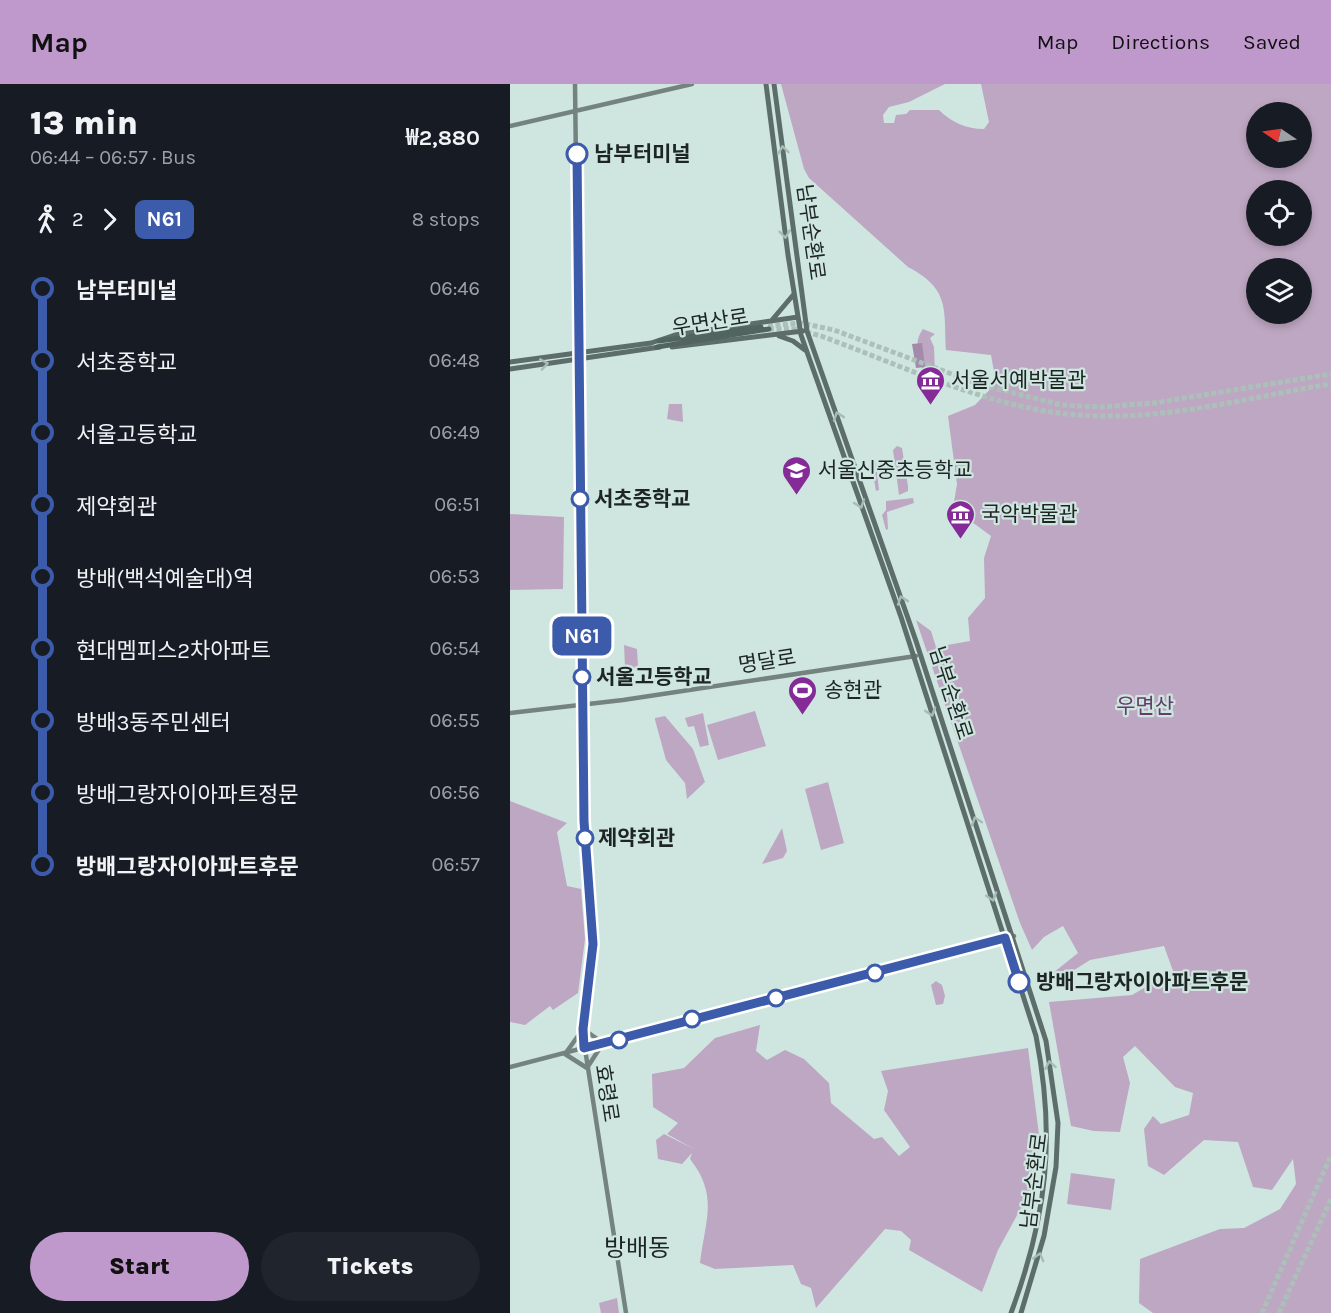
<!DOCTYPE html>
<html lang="en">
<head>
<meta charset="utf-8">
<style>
	:root { --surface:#171b24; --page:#20242c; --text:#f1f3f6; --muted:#9ea1a6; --accent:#c099cc }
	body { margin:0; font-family:Karla,"Noto Sans KR",sans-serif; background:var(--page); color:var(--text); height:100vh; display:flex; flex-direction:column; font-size:22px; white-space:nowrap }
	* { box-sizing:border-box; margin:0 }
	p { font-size:20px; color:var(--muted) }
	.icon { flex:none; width:33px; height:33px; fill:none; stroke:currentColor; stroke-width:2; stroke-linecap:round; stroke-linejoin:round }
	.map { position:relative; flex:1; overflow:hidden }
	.panel { display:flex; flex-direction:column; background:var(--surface); width:510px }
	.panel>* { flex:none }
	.badge { padding:0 12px; border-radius:9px; font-size:21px; line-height:39px }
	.needle { width:39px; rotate:283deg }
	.buttons { position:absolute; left:736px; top:18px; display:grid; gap:12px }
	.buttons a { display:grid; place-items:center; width:66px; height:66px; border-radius:50%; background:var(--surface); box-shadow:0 3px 9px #0003; font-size:30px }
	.map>.badge { position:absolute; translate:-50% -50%; box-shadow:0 0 0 3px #fff }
	.legs { display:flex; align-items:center; gap:9px; height:66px; padding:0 30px; font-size:20px }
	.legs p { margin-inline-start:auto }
	.head { display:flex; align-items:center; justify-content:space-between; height:102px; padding:0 30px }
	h1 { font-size:33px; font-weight:800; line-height:45px }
	.primary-button { display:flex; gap:12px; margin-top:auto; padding:12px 30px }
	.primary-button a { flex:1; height:69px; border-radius:36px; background:var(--accent); color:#111; font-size:24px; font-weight:800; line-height:69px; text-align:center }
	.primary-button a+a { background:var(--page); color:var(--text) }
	ul { padding:0 30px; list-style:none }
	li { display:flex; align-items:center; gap:21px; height:72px; font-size:22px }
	li i { display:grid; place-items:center; width:9px; height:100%; margin:0 8px; background:currentColor }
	li i::after { content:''; width:15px; height:15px; margin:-8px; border:4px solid; border-radius:50%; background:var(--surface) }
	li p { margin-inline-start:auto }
	li:first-child i { background:linear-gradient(#0000 50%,currentColor 0) }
	li:last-child i { background:linear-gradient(currentColor 50%,#0000 0) }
	header { display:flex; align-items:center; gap:36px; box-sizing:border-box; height:84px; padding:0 30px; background:var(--accent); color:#111 }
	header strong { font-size:28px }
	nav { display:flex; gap:33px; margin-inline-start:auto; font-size:21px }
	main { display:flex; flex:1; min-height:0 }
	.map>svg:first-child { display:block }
</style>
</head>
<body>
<header>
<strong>Map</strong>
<nav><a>Map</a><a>Directions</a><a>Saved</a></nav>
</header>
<main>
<section class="panel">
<div class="head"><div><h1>13 min</h1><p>06:44 – 06:57 · Bus</p></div><b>₩2,880</b></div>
<div class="legs"><svg class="icon" aria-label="walk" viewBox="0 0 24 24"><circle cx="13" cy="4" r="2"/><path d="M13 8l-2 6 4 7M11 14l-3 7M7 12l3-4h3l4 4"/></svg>2<svg class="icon" aria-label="forward" viewBox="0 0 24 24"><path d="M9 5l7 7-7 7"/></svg><b class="badge" style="background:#3d5bab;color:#fff">N61</b><p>8 stops</p></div>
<ul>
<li><i style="color:#3d5bab"></i><b>남부터미널</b><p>06:46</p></li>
<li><i style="color:#3d5bab"></i><span>서초중학교</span><p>06:48</p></li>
<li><i style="color:#3d5bab"></i><span>서울고등학교</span><p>06:49</p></li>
<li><i style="color:#3d5bab"></i><span>제약회관</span><p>06:51</p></li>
<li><i style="color:#3d5bab"></i><span>방배(백석예술대)역</span><p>06:53</p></li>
<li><i style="color:#3d5bab"></i><span>현대멤피스2차아파트</span><p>06:54</p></li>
<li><i style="color:#3d5bab"></i><span>방배3동주민센터</span><p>06:55</p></li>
<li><i style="color:#3d5bab"></i><span>방배그랑자이아파트정문</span><p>06:56</p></li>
<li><i style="color:#3d5bab"></i><b>방배그랑자이아파트후문</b><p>06:57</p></li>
</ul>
<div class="primary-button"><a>Start</a><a>Tickets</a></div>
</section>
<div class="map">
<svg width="821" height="1229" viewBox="0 0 821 1229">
	<rect width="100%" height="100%" fill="#cfe6e0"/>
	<!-- green -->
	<path fill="#bea7c2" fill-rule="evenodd" d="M271 0H435L399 18 379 23 373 31 374 39H384L386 31 396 30 400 26H429C441 38 456 45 474 45L479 38 471 0H821V1229H643L629 1219 630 1175 710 1145 734 1144 770 1125 786 1100 783 1075 762 1106 743 1103 728 1058 694 1056 654 1091 638 1082 634 1045 643 1032 651 1040 679 1031 683 1009 665 1003 625 962 613 973 620 999 610 1048 584 1047 561 1042 539 918 622 911 663 887 654 862 580 876 550 895 543 889 568 869 553 842 534 853 522 866 510 839 406 536 421 547 426 563 460 557 458 534 475 514 474 474 481 452 451 430 444 418 447 400 438 332 465 321 486 299 481 271 436 266C434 225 440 205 398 183L299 94 294 85ZM747 28H792V74H747ZM747 106H792V152H747ZM747 184H792V230H747Z
		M413 245 425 250 420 254 424 263 425 290 414 291C410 274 402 259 413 245Z
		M159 320H172L173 338 157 335Z
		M387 362 392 364 398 402V407L389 411 383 366Z
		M366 379 369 406 366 407 364 396 360 395 361 389 356 384Z
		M403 414 404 419 377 428 378 445 376 446 372 431 376 426V417Z
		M0 430 54 433 53 505 0 506Z
		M114 561 127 565 128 583 115 584Z
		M245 627 256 662 208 676 197 641Z
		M193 629 199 661 190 663 184 642 178 643 175 634Z
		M155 632 183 665 195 698 177 715 175 699 156 676 145 636V634Z
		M318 698 334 759 311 766 295 705Z
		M0 717 57 739 47 748 57 802 71 805 75 855 68 909 43 926 40 922 15 941 0 938Z
		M272 744 277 767 273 774 252 780Z
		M426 897 432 901 435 912 433 920 426 921 421 901Z
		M250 941 246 967 257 976 275 966 294 975 319 999 321 1019 364 1055 372 1053 389 1072 400 1063 374 1026 378 1007 371 987 518 964 529 1051 524 1109 511 1124 488 1166 472 1208 399 1166 401 1156 391 1147 375 1145 306 1224 301 1204 291 1200 283 1181 205 1185 190 1179C195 1136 209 1112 180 1075L182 1069 172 1080 148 1075 146 1056 154 1050 184 1065 157 1050 168 1039 143 1023 142 990 174 984 205 954Z
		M561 1089 605 1095 601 1126 557 1120Z
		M107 1214 109 1229H91L89 1219Z"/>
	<!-- water -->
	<path fill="#a48aaa" d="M412 259 415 283 406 284 402 260Z"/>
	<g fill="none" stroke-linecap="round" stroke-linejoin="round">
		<!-- trunk-tunnel -->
		<path stroke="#acc0ba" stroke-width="5" stroke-dasharray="5 2.5" stroke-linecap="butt" d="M258 242 291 239 324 246 471 301 552 321 591 323 644 319 821 290
			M259 245H285L311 252C401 285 493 331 590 332 667 334 745 312 821 300
			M752 1229 821 1071
			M769 1229 821 1115"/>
		<!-- secondary -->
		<path stroke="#758380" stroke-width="4.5" d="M65 0 74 737 83 860 73 952 116 1229
			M0 42 182 0
			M0 629 113 616 406 572
			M73 945 93 959 77 984 55 970Z
			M0 983 504 852"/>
		<!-- primary -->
		<path stroke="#5d6e6a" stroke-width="5" d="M256 0 278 171 291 251 391 533 526 952C546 1054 537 1132 501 1229
			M264 0 297 247 406 557 536 957 548 1039 546 1083 534 1152 511 1229
			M262 236 284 210
			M269 252 283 257 295 266
			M162 263 293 247
			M0 278 141 259 165 251 288 233
			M0 285 150 263"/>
		<!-- trunk -->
		<path stroke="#526460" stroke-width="5" d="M149 257 251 243
			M147 263 259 245"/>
	</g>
	<!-- one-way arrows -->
	<defs><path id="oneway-chevron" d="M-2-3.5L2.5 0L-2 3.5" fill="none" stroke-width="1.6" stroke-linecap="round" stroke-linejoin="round" transform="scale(1.5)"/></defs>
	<g stroke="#a7bcb7">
		<use href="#oneway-chevron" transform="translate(273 66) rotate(-98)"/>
		<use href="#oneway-chevron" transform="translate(275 150) rotate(83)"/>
		<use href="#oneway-chevron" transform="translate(34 280) rotate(-9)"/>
		<use href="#oneway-chevron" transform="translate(328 332) rotate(-109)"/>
		<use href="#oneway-chevron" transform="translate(350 420) rotate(70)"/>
		<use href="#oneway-chevron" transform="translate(392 516) rotate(-109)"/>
		<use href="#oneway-chevron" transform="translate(421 628) rotate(72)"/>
		<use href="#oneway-chevron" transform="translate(466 737) rotate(-108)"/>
		<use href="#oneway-chevron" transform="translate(482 813) rotate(72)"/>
		<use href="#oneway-chevron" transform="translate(540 981) rotate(-100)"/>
		<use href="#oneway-chevron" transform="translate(529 1173) rotate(-75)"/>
	</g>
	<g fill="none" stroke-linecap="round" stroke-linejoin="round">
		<defs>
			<path id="line-1" d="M67 70 74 737 83 860 73 945 74 964 495 854 509 898"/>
		</defs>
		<!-- line-1 casing -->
		<use href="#line-1" stroke="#fff" stroke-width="14"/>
		<!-- line-1 -->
		<use href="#line-1" stroke="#3d5bab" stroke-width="9"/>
	</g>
	<!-- icons -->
	<defs>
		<symbol id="museum-pin" viewBox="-11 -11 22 30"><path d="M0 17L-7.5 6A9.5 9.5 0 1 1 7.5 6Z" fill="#852b98" stroke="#cfe6e0"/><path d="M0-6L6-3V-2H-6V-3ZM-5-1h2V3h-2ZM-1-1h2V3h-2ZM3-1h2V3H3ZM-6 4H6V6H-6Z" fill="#fff"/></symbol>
		<symbol id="school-pin" viewBox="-11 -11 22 30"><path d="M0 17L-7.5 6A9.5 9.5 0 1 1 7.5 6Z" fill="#852b98" stroke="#cfe6e0"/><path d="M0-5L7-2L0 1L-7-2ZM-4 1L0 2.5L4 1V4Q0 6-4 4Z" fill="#fff"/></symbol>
		<symbol id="stadium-pin" viewBox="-11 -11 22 30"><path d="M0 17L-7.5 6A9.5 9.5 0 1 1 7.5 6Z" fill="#852b98" stroke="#cfe6e0"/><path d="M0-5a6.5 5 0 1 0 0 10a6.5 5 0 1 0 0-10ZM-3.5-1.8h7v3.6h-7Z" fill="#fff"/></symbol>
	</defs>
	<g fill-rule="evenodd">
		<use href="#museum-pin" x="404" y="280" width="33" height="45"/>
		<use href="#school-pin" x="270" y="370" width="33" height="45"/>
		<use href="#museum-pin" x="434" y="414" width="33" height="45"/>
		<use href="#stadium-pin" x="276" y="590" width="33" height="45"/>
	</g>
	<!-- markers -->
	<g fill="#fff" stroke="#3d5bab" stroke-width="3">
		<circle cx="67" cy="70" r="10"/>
		<circle cx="70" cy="415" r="8"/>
		<circle cx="72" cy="593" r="8"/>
		<circle cx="75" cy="754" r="8"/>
		<circle cx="365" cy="889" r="8"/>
		<circle cx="509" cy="898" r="10"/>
		<circle cx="266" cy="914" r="8"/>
		<circle cx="182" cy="935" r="8"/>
		<circle cx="109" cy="956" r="8"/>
	</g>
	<g text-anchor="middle" stroke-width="4.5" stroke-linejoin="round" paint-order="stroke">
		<!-- stop labels -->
		<g font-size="21" font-weight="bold" fill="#1e2624" stroke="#cfe6e0" text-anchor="start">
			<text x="84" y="77">남부터미널</text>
			<text x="84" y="422">서초중학교</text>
			<text x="86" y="600">서울고등학교</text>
			<text x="88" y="761">제약회관</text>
			<text x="526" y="905">방배그랑자이아파트후문</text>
		</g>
		<!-- street labels -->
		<g font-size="21" fill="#1e2624" stroke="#cfe6e0">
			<text transform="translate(301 148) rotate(82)" y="7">남부순환로</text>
			<text transform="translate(200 238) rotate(-9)" y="7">우면산로</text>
			<text transform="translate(257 577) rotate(-9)" y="7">명달로</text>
			<text transform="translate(441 609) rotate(72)" y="7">남부순환로</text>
			<text transform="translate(97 1009) rotate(81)" y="7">효령로</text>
			<text transform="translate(524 1097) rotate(-83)" y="7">남부순환로</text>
		</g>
		<!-- poi labels -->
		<g font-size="21" fill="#1e2624" stroke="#cfe6e0" text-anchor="start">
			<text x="441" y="303">서울서예박물관</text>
			<text x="308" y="393">서울신중초등학교</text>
			<text x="471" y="437">국악박물관</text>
			<text x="314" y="613">송현관</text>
		</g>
		<!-- park labels -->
		<g font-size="21" fill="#633e6b" stroke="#cfe6e0">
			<text x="635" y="629">우면산</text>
		</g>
		<!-- quarter labels -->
		<g font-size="24" fill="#1e2624" stroke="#cfe6e0">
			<text x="127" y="1172">방배동</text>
		</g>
	</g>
</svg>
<div class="buttons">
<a><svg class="needle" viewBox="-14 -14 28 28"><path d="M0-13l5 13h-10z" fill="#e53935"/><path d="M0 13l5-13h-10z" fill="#9ea1a6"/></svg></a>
<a><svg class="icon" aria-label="locate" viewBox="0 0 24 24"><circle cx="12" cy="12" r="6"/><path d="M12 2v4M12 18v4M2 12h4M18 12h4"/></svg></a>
<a><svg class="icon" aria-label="layers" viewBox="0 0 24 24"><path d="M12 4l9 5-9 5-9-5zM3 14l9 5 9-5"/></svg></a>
</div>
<b class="badge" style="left:72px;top:552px;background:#3d5bab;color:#fff">N61</b>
</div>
</main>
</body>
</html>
